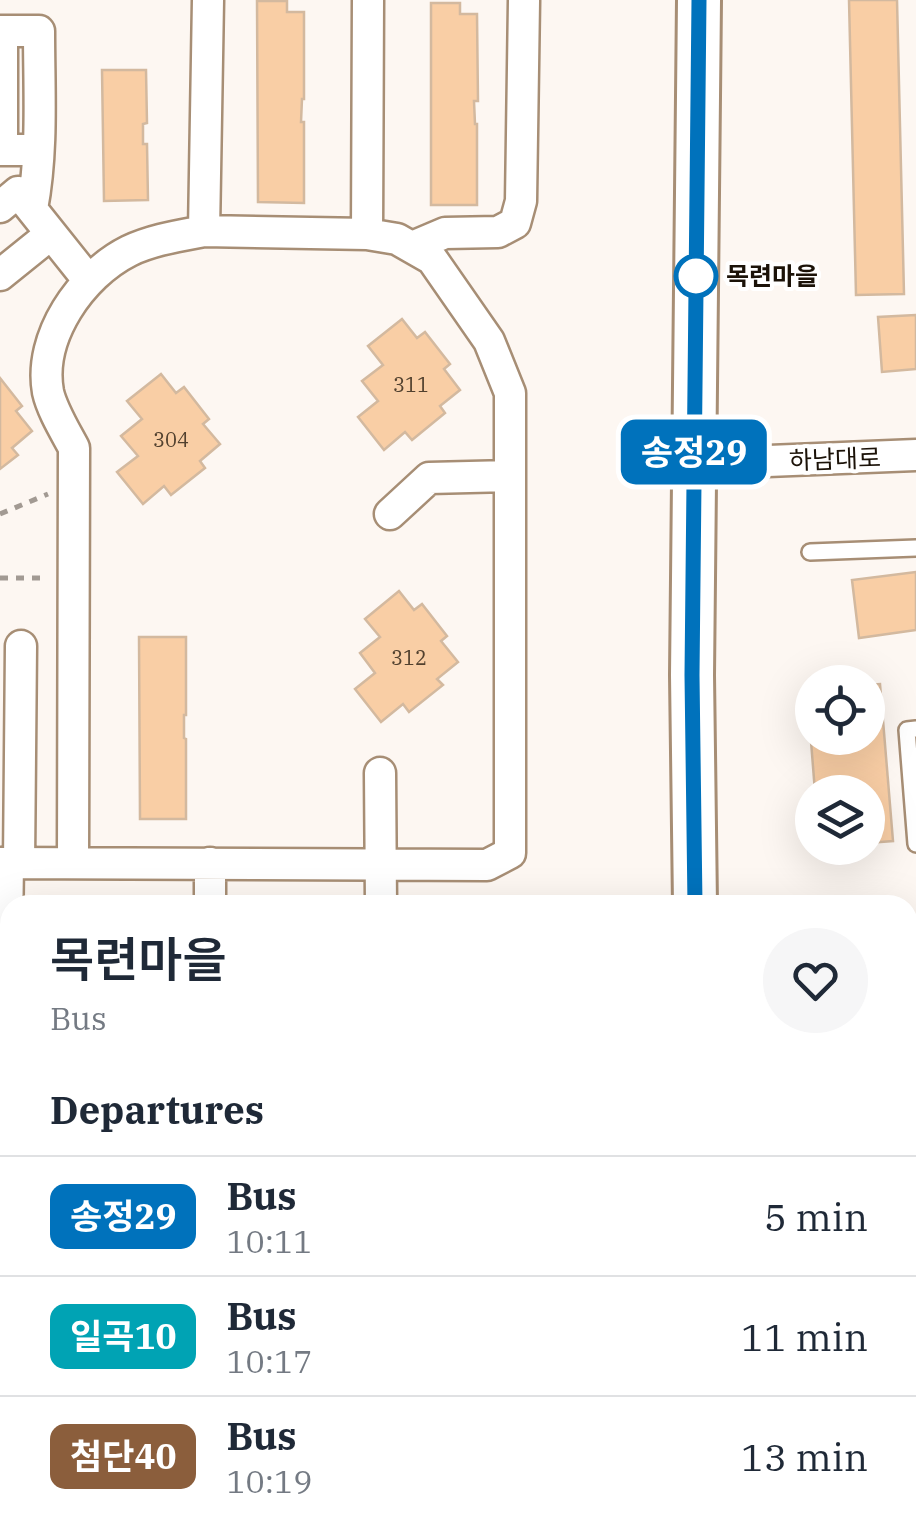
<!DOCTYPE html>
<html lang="en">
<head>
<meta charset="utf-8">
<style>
	:root { --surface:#fff; --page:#f6f6f7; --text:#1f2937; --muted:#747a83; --line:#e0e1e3 }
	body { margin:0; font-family:"IBM Plex Serif","Noto Sans KR",serif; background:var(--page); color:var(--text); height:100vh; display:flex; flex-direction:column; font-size:38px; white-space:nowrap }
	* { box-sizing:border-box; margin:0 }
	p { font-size:32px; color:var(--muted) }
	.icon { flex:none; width:55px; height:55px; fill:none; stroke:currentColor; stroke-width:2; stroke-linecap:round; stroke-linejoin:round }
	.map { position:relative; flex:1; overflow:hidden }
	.drawer { position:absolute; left:0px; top:895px; width:918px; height:640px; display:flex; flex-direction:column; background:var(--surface); border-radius:30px 30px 0 0; box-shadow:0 10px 40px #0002 }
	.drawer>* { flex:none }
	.badge { padding:0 20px; border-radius:15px; font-size:35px; line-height:65px }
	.tools { position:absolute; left:795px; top:665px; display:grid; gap:20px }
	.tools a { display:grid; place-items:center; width:90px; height:90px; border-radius:50%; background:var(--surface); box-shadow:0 10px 40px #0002; font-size:50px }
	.map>.badge { position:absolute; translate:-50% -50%; box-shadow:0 0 0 5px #fff }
	h2 { padding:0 50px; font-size:38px; line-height:90px }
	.round { display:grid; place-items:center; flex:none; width:105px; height:105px; border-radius:52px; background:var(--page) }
	.head { display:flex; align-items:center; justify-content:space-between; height:170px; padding:0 50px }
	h1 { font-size:48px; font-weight:600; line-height:75px }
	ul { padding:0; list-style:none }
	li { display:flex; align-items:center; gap:30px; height:120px; padding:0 50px; border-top:2px solid var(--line) }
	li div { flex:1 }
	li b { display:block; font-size:38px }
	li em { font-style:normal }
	li .badge { min-width:110px; font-weight:700; text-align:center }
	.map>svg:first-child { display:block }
</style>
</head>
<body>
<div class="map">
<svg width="916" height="1535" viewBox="0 0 916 1535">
	<rect width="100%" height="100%" fill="#fdf7f2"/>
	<!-- building -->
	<path fill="#f9cea5" stroke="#d3b99f" stroke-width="2.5" d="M849 0H897L904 294 856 295Z
		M257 1H287V12H304V99H302L301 122H304V203L258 202Z
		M431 3H460V14H477L478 101H474L475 124H477V205H431Z
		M102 70H146L147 123 143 124V144H147L148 200 104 201Z
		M916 315V369L882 372 878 317Z
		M402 319 417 338 425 332 450 364 444 369 460 390 440 406 445 413 412 440 405 432 384 450 358 417 378 401 362 381 383 365 368 346Z
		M161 374 176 393 184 387 209 419 203 424 220 444 200 461 205 468 171 495 164 486 143 504 117 472 138 456 121 436 142 419 127 401Z
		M0 378 22 406 16 411 32 431 12 448 18 455 0 469Z
		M916 572V630L859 638 852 580Z
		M399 591 414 610 422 604 447 636 441 641 458 662 437 679 443 685 409 712 403 704 381 722 355 689 375 673 360 653 380 637 365 619Z
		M139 637H186V715H184V738L186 739V819H140Z
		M880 684 893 841 868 843V792H815L807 690 812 689V738H868V685Z
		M112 900H156V905H112Z
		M916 1182V1237L908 1238V1183Z"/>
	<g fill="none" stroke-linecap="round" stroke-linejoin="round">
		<defs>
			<path id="service" d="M810 552 916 548
				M916 729 907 730 916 844
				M910 975 916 1131
				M908 1264H912L914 1323"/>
			<path id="minor" d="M0 207 18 192 89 281
				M32 209C43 151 39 90 39 31H2V150H38
				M367 234 368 0
				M412 247 445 233 498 232 515 223 521 201 524 1
				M0 275 51 234
				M694 464 916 455
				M390 514 429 478 510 476
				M380 773 381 905
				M73 862 74 448C65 431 52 410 48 392 38 337 81 275 129 251 152 240 178 236 204 231L208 0
				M0 863 487 865 510 853V393L489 341 432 259 397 239 367 234 204 231
				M8 863 5 1068 10 1086
				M19 863 21 646
				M210 905V863
				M0 1159 10 1160
				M0 1335 10 1330"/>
			<path id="secondary" d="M695 905 692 675 699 0
				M908 1496 916 1499
				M0 1513H10
				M689 1525 690 1535"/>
		</defs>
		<!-- service casing -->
		<use href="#service" stroke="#a78e75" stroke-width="20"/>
		<!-- minor casing -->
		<use href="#minor" stroke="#a78e75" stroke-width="35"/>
		<!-- secondary casing -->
		<use href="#secondary" stroke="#a78e75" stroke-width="48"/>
		<!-- path -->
		<path stroke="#a29a93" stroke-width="5" stroke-dasharray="8 8" stroke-linecap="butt" d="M0 514 48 494
			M0 578H47
			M0 1435 10 1436"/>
		<!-- service -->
		<use href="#service" stroke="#fff" stroke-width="15"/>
		<!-- minor -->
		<use href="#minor" stroke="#fff" stroke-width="30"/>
		<!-- secondary -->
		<use href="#secondary" stroke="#fff" stroke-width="42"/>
	</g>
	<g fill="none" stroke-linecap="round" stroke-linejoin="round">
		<defs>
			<path id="line" d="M695 905 692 675 699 0"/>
		</defs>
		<!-- line casing -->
		<use href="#line" stroke="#fff" stroke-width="22"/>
		<!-- line -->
		<use href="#line" stroke="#0072bc" stroke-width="15"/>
	</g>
	<!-- markers -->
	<circle fill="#fff" stroke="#0072bc" stroke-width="5" cx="696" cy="276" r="20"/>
	<g text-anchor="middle" stroke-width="8" stroke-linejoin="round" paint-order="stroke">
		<!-- number labels -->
		<g font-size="20" fill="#52412f">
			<text x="411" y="392">311</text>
			<text x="171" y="447">304</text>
			<text x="409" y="665">312</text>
		</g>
		<!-- stop labels -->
		<g font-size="25" font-weight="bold" fill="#1b1208" stroke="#fff" text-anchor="start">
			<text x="726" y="285">목련마을</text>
		</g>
		<!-- street labels -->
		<g font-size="25" fill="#1b1208" stroke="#fff">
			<text transform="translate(835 459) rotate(-2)" y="9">하남대로</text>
		</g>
	</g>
</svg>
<div class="tools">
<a><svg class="icon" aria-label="locate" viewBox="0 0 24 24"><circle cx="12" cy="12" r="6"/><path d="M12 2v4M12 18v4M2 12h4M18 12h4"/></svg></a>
<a><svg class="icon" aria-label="layers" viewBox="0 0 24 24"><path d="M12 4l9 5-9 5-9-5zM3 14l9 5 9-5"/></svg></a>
</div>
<b class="badge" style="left:694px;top:452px;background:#0072bc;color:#fff">송정29</b>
<section class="drawer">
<div class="head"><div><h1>목련마을</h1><p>Bus</p></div><a class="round"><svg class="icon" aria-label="heart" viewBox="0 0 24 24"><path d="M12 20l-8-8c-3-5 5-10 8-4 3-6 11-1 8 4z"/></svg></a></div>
<h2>Departures</h2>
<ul>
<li><span class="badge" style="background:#0072bc;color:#fff">송정29</span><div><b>Bus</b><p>10:11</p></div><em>5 min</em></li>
<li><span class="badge" style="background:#00a3b4;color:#fff">일곡10</span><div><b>Bus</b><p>10:17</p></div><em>11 min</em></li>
<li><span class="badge" style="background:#8b5e3c;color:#fff">첨단40</span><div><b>Bus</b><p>10:19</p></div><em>13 min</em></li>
</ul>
</section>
</div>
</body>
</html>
